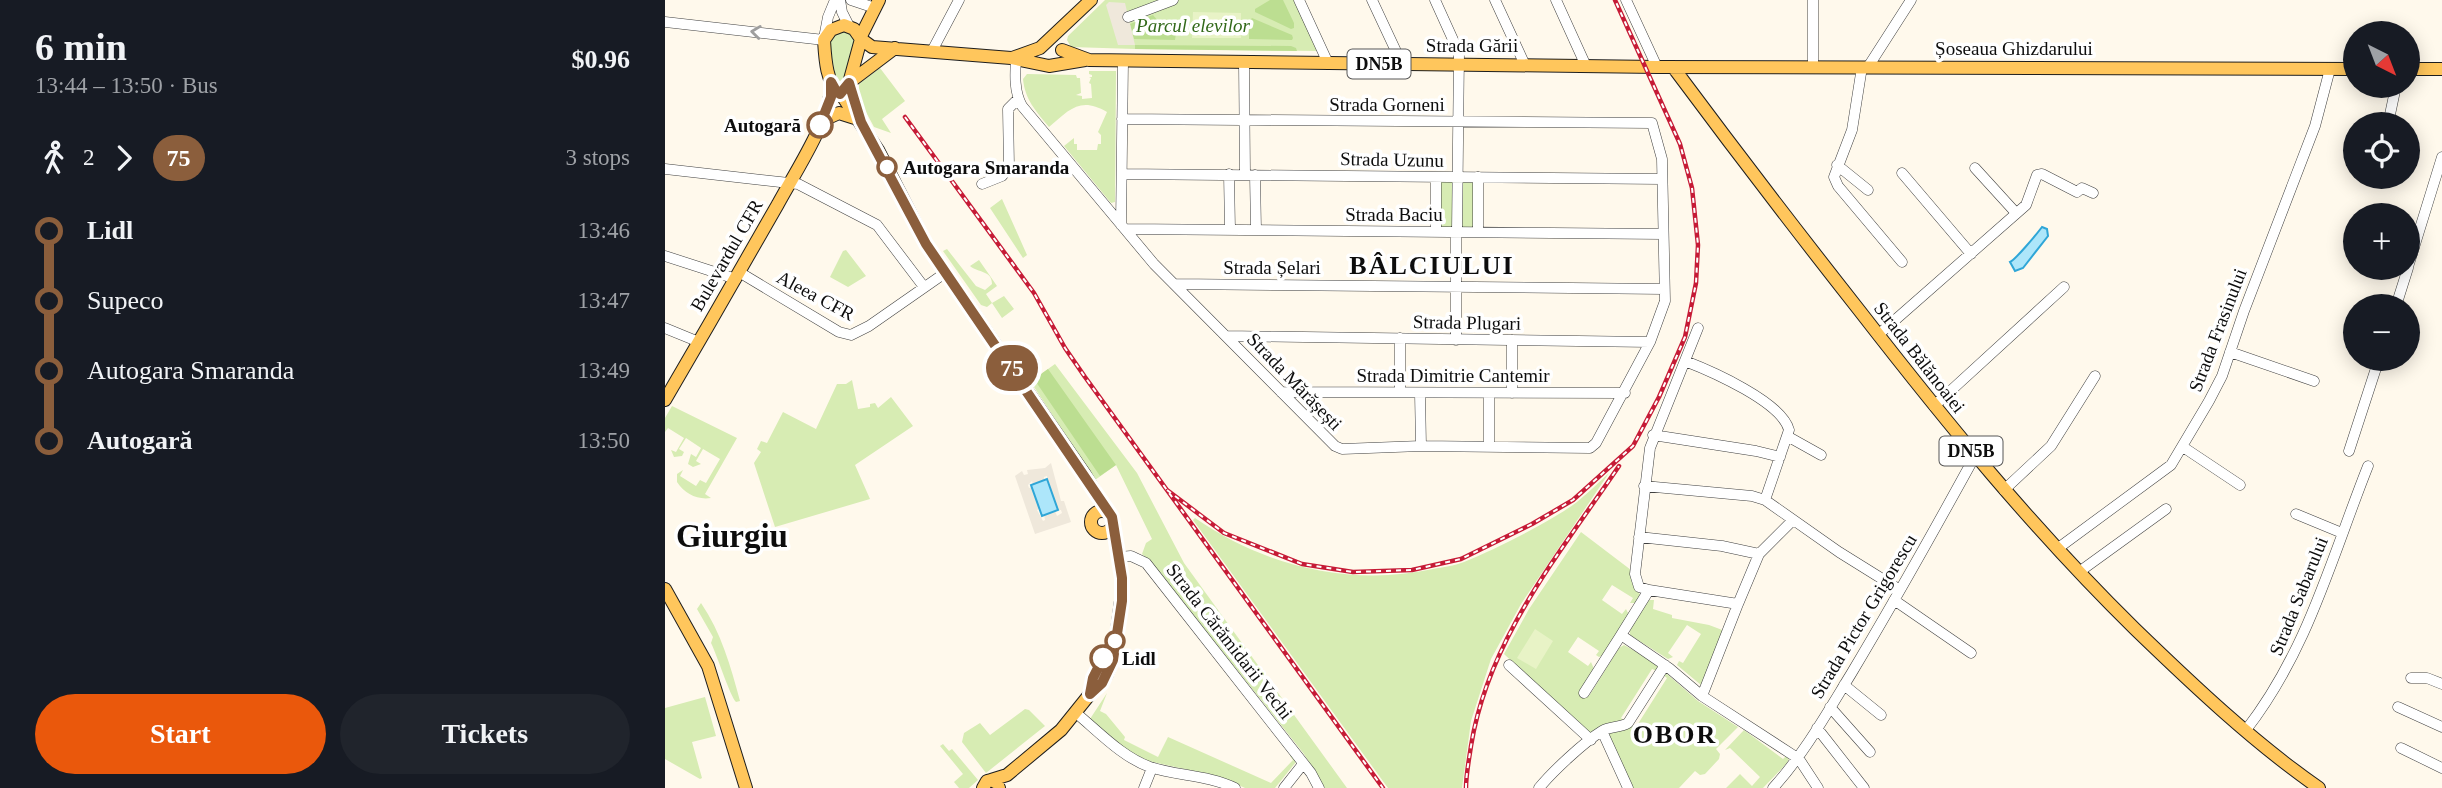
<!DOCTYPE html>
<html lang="en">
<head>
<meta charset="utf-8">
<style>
	:root { --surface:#171b24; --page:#20242c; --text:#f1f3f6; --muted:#9ea1a6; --accent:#ea580c }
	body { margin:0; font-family:Georgia,serif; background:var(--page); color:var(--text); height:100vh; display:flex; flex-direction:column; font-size:26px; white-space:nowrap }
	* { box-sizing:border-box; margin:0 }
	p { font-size:23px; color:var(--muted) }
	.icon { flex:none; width:38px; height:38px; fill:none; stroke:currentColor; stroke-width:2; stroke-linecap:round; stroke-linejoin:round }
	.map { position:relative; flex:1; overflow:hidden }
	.panel { display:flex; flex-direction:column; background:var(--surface); width:665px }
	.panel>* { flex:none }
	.badge { padding:0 14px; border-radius:23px; font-size:24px; line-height:46px }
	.needle { width:46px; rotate:138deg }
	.tools { position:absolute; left:1678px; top:21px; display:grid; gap:14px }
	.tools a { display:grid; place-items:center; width:77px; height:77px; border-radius:50%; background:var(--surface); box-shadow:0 4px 18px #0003; font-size:35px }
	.map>.badge { position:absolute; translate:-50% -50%; box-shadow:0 0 0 4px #fff }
	.legs { display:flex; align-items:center; gap:10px; height:77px; padding:0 35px; font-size:23px }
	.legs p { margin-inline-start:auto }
	.head { display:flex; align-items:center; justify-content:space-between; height:119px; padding:0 35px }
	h1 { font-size:38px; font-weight:800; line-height:52px }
	.cta { display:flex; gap:14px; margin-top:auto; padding:14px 35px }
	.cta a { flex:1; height:80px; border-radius:42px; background:var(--accent); color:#fff; font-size:28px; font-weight:800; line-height:80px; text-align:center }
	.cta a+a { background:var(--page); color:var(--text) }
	ul { padding:0 35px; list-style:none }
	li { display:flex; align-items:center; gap:24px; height:70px; font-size:26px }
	li i { display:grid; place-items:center; width:10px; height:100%; margin:0 9px; background:currentColor }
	li i::after { content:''; width:18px; height:18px; margin:-9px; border:5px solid; border-radius:50%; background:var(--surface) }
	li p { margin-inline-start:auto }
	li:first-child i { background:linear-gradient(#0000 50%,currentColor 0) }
	li:last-child i { background:linear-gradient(currentColor 50%,#0000 0) }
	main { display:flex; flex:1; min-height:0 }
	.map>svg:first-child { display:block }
</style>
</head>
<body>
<main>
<section class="panel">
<div class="head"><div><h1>6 min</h1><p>13:44 – 13:50 · Bus</p></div><b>$0.96</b></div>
<div class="legs"><svg class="icon" aria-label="walk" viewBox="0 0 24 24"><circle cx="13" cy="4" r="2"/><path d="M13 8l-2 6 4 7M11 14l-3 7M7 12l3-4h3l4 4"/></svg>2<svg class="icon" aria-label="forward" viewBox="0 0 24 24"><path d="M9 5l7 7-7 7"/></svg><b class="badge" style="background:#8b5e3c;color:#fff">75</b><p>3 stops</p></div>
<ul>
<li><i style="color:#8b5e3c"></i><b>Lidl</b><p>13:46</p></li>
<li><i style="color:#8b5e3c"></i><span>Supeco</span><p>13:47</p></li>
<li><i style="color:#8b5e3c"></i><span>Autogara Smaranda</span><p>13:49</p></li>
<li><i style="color:#8b5e3c"></i><b>Autogară</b><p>13:50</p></li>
</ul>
<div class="cta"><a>Start</a><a>Tickets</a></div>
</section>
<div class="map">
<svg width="1777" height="788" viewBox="0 0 1777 788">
	<rect width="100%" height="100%" fill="#fff9ec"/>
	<!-- green -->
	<path fill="#d7ecb3" d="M440 0H630L654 51 470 49 406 47 402 40 403 36Z
		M175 30C183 32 189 35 189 44L179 81 176 83 171 78 164 44 165 39Z
		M215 68 240 101 217 119 226 133 209 127 194 99V84Z
		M424 71H451L450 202 446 203 399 146 409 138V144H412V150H432L433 144H436V135L433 132 442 112C415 96 404 110 384 127 371 111 360 100 358 79L362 74 411 75 412 78H415L416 93 411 95 417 96V99L427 98 426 84 424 83 426 78 424 77H427V75L424 74Z
		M776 182H809V227H775Z
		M337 199 362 255 358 258 325 208Z
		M282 249 311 286 320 290 327 284C327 270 313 273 305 266L314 260 332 286 321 294 327 303 339 296 349 309 337 318 327 303 322 307 316 305 278 251Z
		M181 250 201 276 183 287 165 277 178 251Z
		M390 364 472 473 519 563 682 788H660L639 754 486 562 477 554 481 543 487 539 451 465 430 480 369 387V379Z
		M187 380 193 409 205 407V404L210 403 213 408 226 397 248 426 190 465 205 499 110 527 89 463 96 452 92 449 96 441 102 443 118 412 151 429 172 384H181Z
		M7 406 72 438 40 494 46 498C32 500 20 494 12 482V474L18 470 15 476 31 486 35 480 41 483 55 459 38 449 31 461 36 464 28 467 23 464 26 454 31 457 36 448 21 438 14 449 19 452 17 456 9 457 6 450 11 452 19 438 3 428 0 432V418Z
		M944 473 856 604 826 659 806 721 797 788H723L528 520 530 518C599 566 685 587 768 569 778 567 789 566 799 562 831 549 885 522 912 502 923 493 933 483 944 473Z
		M916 532 966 570 967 583 976 596 972 603H965L968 598 947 585 937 600 957 614 961 609 964 615 939 655 934 657 931 655 934 651 913 637 903 652 923 666 926 662 929 669 916 691 924 696 954 648 959 645 988 661 993 667 992 671 987 669 956 718 960 721 926 736 839 654 864 609Z
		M984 600H989L988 609 1007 615V618L1044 625 1060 631 1036 685 1012 665 1014 661 1018 663 1036 634 1022 625 1003 653 1008 657 1003 659 965 635V630Z
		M36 603C56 632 66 667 75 701L71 702C65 696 52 655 46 643L48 637 32 609Z
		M1002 674 1033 701 1073 727 1051 749 1055 754 1054 759 1040 774 1035 775 1030 771 1014 788H966L941 733 966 725 971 727 1002 678 998 675Z
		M442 693 435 711 441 714 460 737 459 740 493 757 503 737 606 783 628 760 625 756 628 754 631 762 610 788H580L556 777 483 761 462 750 425 719Z
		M40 697 51 736 27 742 37 778 35 779 0 759V708Z
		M360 709 364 710 380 726 321 773 297 742 299 733 315 723 325 735Z
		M1079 730 1118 759 1121 756 1124 759 1122 763 1098 788H1061L1075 774 1087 786 1095 777 1065 748 1060 750Z
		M278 744 284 751 287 749 313 780 304 788H294L289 782 298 774 275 746Z"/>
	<!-- forest -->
	<path fill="#bcde91" d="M605 0H618L629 23V28L626 29 590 12V9Z
		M488 15 494 22 511 33 510 40 469 39 465 24Z
		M587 18 627 35 628 38 627 40 584 39V21Z
		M470 45 626 46 631 48 632 51 470 49Z
		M383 369 451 465 435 476 369 379Z"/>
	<!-- pitch -->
	<path fill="#e8f3c6" d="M528 12 576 13V38H527Z
		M870 629 888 641 871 669 852 658Z"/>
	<!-- plaza -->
	<path fill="#efe8db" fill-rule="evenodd" d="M444 2 460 3 470 45H453L441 5Z
		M386 463 396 501H399L406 522 370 534 350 476 357 471 359 475 363 474 362 470 380 468ZM382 476 393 510H396L397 513 392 516 390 511 379 515 380 520 378 521 372 510 374 509 367 487 364 488 363 485 367 481 368 484 379 480V477Z"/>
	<!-- water -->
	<path fill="#ade6fa" stroke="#2fa6d7" stroke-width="2" d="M1377 227 1382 229 1383 236 1358 268 1350 271 1345 262C1350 260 1371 235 1377 227Z
		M382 479 393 510 377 516 366 485Z"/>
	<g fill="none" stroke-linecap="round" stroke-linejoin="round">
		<defs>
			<path id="minor" d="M175 0 177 12 184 26
				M186 0 210 8
				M634 0 663 63
				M707 0 737 64
				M770 0 794 53 792 232
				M830 0 860 65
				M891 0 921 66
				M961 0 992 67
				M463 17 508 0
				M0 22 159 40
				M159 38 163 17 170 0
				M267 51 294 0
				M351 59C350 74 349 92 357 106L489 264 670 446 677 449 756 446 925 448 931 443 985 342 1000 301 997 159 987 123 457 119
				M579 62 580 175
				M1197 67 1187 130 1169 177 1173 186 1237 262
				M1203 67 1246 0
				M1148 68V0
				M1723 124 1731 86
				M1172 165 1203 190
				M1310 168 1351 213
				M0 169 133 184 212 225 259 287
				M1237 173 1306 254
				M457 174 997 179
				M564 174 565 230
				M590 175 591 230
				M317 184 337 176 344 167 343 109 353 99
				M456 225 458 61
				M460 229 998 234
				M771 232V177
				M813 232V177
				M0 256 71 279
				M1743 267 1777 157
				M74 272 174 332 186 335 204 326 280 273
				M509 284 999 289
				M1731 306 1743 268
				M0 328 34 342
				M1213 335 1361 205 1372 175 1377 174 1412 192 1417 188 1428 193
				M562 336 985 342
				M735 338V392
				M791 340V232
				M1565 352 1649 381
				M1020 361C1046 371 1117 402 1124 430L1100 500
				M616 392 960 393
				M755 393 756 446
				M824 393V447
				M847 393V340
				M1269 406 1399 287
				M988 435 1091 451 1115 457
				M1122 436 1156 455
				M1518 447 1575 485
				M1684 451 1714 359
				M979 486 1087 496 1100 500 1174 552 1235 590
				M1339 490 1386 446 1430 376
				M1631 514 1677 533
				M974 537 1057 546 1094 554
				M1392 549 1506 465 1544 401 1557 376 1579 311 1650 126 1665 69
				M454 557 466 556 481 563 646 773 654 788
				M1414 572 1501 509
				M984 590 1073 604 1094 554 1128 520
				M1229 600 1306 653
				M956 635 984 590 974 587 970 574 985 448 1033 328
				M844 665 926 740
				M1746 678H1762L1777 684
				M1179 685 1216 715
				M919 693 956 635 1004 668 1037 696 1134 759 1153 788
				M1037 696 1073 604
				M1165 707 1205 752
				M1733 707 1777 727
				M411 713C434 732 457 757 485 767 513 776 543 775 570 788
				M1152 728 1199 788
				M1581 730C1643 650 1666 559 1703 466
				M937 731 963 788
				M1736 748 1777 768
				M479 788 487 768
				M619 788 638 764
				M874 788C887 772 919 742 937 731 945 726 955 728 963 723L1000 665
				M1108 788C1139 754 1162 713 1186 674 1229 602 1270 529 1310 456"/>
			<path id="major" d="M179 25 189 29 196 39 184 83 175 94C161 84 160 56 159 40L166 30Z
				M195 38 214 0
				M196 39 207 47 346 58 384 66 420 60
				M397 50 424 60 992 67 1690 69
				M347 58 375 48 426 0
				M1008 67C1069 149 1131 230 1194 310 1281 422 1369 530 1470 629 1528 685 1588 742 1654 788
				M1743 69H1777
				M185 82 230 48
				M176 94 213 150 261 244 420 475 443 513
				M156 125 163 118 174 113 193 119
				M0 400C38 335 76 269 113 204 129 174 169 114 166 82
				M426 522a11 11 0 1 1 22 0a11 11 0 1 1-22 0Z
				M0 589 43 666 81 788
				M425 694 428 679 448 644
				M326 780 342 775 396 730 425 694 437 683 442 674 448 660 456 601 457 577 448 524
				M318 788 322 781 326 780 332 783 334 788"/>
		</defs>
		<!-- minor casing -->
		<use href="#minor" stroke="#404040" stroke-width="11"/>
		<!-- major casing -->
		<use href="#major" stroke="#1e1e1e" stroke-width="14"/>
		<!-- minor -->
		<use href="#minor" stroke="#fff" stroke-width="10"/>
		<!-- major -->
		<use href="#major" stroke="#ffc65c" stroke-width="12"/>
		<defs>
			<path id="rail" d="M240 117 369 293 400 348 420 377 718 788
				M502 490 559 533 637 564 688 572 747 570 796 559 867 524 908 500 968 446 994 397 1020 337 1031 283 1033 245 1027 188 1015 144 950 0
				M801 788C801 774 804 760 806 746 823 639 895 553 954 466"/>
		</defs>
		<!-- rail casing -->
		<use href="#rail" stroke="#c61b36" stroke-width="4.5"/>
		<!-- rail -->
		<use href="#rail" stroke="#fff" stroke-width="2" stroke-dasharray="5" stroke-linecap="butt"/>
	</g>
	<!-- one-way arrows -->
	<defs><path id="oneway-chevron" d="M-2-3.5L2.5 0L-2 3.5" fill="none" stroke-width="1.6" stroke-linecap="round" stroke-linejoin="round" transform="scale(1.75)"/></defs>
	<use stroke="#9e9e9e" href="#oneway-chevron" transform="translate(91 32) rotate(-173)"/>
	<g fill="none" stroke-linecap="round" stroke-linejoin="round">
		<defs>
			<path id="line-1" d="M155 125 166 97V82L171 91 175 94 184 83 196 122 261 244 447 517 457 578V601L448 660 437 683 425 694 428 678 438 658"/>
		</defs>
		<!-- line-1 casing -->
		<use href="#line-1" stroke="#fff" stroke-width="16"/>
		<!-- line-1 -->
		<use href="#line-1" stroke="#8b5e3c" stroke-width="10"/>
	</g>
	<!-- markers -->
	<g fill="#fff" stroke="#8b5e3c" stroke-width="3.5">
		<circle cx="155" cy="125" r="12"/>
		<circle cx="222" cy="167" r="9"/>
		<circle cx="450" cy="641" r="9"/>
		<circle cx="438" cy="658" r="12"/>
	</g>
	<g text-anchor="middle" stroke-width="7" stroke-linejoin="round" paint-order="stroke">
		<!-- shield labels -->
		<g fill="#fff" stroke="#565656" stroke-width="2">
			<rect x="682.5" y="49.5" width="63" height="29" rx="5"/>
			<rect x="1274.5" y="436.5" width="63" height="29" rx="5"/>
		</g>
		<g font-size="18" font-weight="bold" fill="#0d0d0d">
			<text x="714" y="70">DN5B</text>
			<text x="1306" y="457">DN5B</text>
		</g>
		<!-- park labels -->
		<g font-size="19" font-style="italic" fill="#326919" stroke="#fff">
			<text x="528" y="32">Parcul elevilor</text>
		</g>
		<!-- street labels -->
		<g font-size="19" fill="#0d0d0d" stroke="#fff">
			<text x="807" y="52">Strada Gării</text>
			<text x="1349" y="55">Șoseaua Ghizdarului</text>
			<text x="722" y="111">Strada Gorneni</text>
			<text transform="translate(727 159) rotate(1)" y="7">Strada Uzunu</text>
			<text x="729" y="221">Strada Baciu</text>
			<text transform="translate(61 255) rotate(-60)" y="7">Bulevardul CFR</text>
			<text x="607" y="274">Strada Șelari</text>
			<text transform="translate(151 295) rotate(28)" y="7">Aleea CFR</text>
			<text transform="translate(802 322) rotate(1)" y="7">Strada Plugari</text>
			<text transform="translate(1552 330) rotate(-69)" y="7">Strada Frasinului</text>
			<text transform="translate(1255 357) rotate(52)" y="7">Strada Bălănoaiei</text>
			<text x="788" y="382">Strada Dimitrie Cantemir</text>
			<text transform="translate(630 381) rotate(46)" y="7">Strada Mărășești</text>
			<text transform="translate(1633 596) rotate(-68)" y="7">Strada Sabarului</text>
			<text transform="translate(1198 616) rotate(-59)" y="7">Strada Pictor Grigorescu</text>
			<text transform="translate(565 641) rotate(52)" y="7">Strada Cărămidarii Vechi</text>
		</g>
		<!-- stop labels -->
		<g font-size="19" font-weight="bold" fill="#0d0d0d" stroke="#fff" text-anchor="start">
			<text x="136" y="132" text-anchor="end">Autogară</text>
			<text x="238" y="174">Autogara Smaranda</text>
			<text x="457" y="665">Lidl</text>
		</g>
		<!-- district labels -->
		<g font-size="26" font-weight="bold" letter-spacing="2" fill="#0d0d0d" stroke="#fff">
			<text x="767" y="274">BÂLCIULUI</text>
			<text x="1010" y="743">OBOR</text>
		</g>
		<!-- town labels -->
		<g font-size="33" font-weight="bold" fill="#0d0d0d" stroke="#fff">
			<text x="67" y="547">Giurgiu</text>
		</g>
	</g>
</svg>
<div class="tools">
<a><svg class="needle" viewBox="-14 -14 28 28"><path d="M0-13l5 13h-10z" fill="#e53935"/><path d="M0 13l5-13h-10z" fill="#9ea1a6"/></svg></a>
<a><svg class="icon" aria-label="locate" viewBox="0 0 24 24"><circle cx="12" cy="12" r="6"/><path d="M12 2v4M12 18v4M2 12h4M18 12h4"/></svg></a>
<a>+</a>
<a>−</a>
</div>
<b class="badge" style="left:347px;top:368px;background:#8b5e3c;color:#fff">75</b>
</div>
</main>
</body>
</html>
